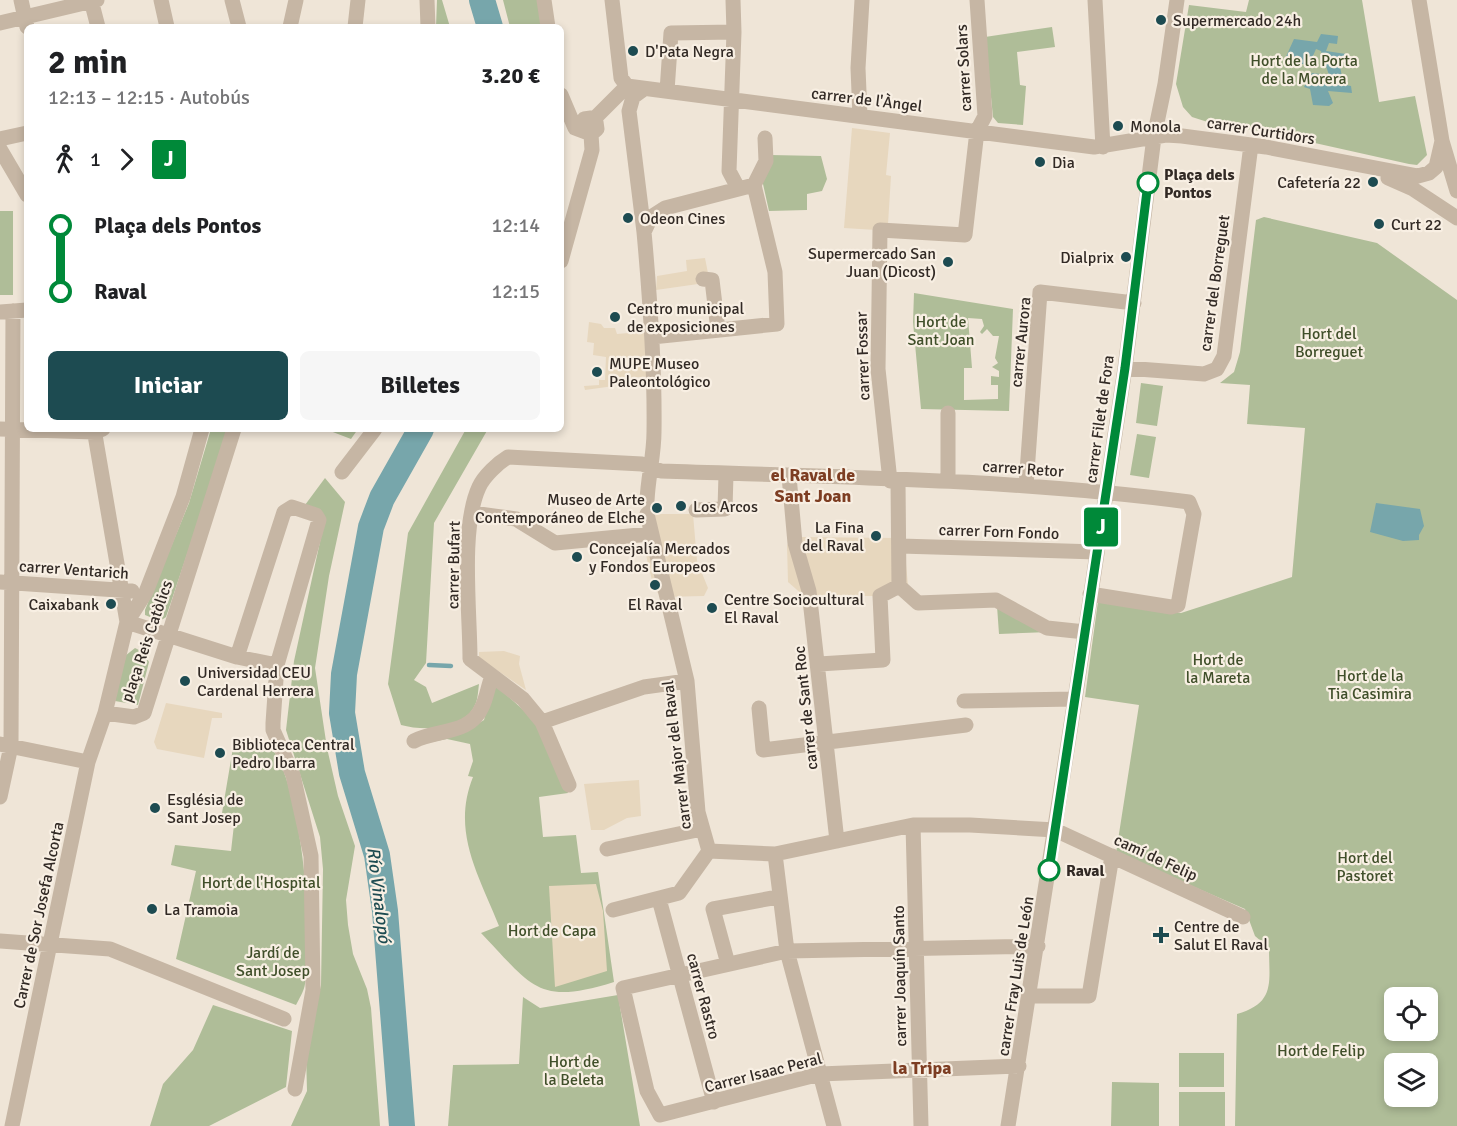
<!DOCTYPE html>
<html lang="es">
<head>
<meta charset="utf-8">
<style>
	:root { --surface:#fff; --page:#f6f6f6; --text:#202124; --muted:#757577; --accent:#1d4b51 }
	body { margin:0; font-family:Signika,sans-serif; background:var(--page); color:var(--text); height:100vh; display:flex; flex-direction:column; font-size:22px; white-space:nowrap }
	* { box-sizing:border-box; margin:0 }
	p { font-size:20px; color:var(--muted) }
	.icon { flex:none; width:33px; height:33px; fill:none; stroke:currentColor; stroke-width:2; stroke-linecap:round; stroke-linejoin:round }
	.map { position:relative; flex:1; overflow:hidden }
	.side { position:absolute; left:24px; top:24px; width:540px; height:408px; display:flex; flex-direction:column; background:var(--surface); border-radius:9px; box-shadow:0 3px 9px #0003 }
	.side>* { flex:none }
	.badge { padding:0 12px; border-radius:4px; font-size:21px; line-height:39px }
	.tools { position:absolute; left:1384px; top:987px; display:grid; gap:12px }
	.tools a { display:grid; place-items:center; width:54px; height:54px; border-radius:9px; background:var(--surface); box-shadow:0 3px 9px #0003; font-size:30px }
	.map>.badge { position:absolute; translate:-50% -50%; box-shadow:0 0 0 3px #fff }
	.legs { display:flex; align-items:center; gap:9px; height:66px; padding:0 24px; font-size:20px }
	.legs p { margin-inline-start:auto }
	.summary { display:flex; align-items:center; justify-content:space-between; height:102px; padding:0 24px }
	h1 { font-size:33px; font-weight:700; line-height:45px }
	.cta { display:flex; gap:12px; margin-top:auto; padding:12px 24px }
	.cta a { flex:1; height:69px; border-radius:9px; background:var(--accent); color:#fff; font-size:24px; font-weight:700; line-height:69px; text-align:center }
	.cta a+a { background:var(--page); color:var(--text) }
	ul { padding:0 24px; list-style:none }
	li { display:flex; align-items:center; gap:21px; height:66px; font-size:22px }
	li i { display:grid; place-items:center; width:9px; height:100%; margin:0 8px; background:currentColor }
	li i::after { content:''; width:15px; height:15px; margin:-8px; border:4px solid; border-radius:50%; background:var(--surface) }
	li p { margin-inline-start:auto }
	li:first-child i { background:linear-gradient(#0000 50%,currentColor 0) }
	li:last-child i { background:linear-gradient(currentColor 50%,#0000 0) }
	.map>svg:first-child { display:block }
</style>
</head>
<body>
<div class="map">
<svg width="1457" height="1126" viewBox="0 0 1457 1126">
	<rect width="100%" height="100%" fill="#efe5d7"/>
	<!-- green -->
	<path fill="#afbd98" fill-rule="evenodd" d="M437 0H442L450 27H436Z
		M503 0H540L544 27H510Z
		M1249 0H1362L1379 102 1415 96 1427 155 1417 165 1409 164 1261 131 1217 125 1192 117 1183 107 1176 84 1189 5 1246 12Z
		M1052 27 1055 47 1017 52 1020 85 1026 86 1023 125 998 123 993 117 985 37Z
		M770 155 821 156 827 179 822 191 807 194V210L769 211 761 175Z
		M0 211H13V295H0Z
		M1264 217 1377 243 1457 300V1126H1235L1237 1014C1276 1003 1269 982 1269 948L1255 936 1245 909 1116 853 1139 705 1085 697 1098 601 1181 613 1292 577 1305 428 1247 424 1250 385 1220 383 1234 372 1240 352 1256 220ZM1395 998H1428V1030H1395ZM1395 1064H1428V1096H1395Z
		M914 293 1013 309 1009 411 921 409 913 322ZM968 318 982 319 984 326 980 332 982 334 987 329 993 336H999L995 358 998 363 992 367 999 371V377L991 376V385H998V399L964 400V368H972Z
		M1141 383 1163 386 1157 426 1136 423Z
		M211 429H229L166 617 160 621 145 615V610L189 503Z
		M325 429H358L351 439Z
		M466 429H488L434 523 426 663 414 680 426 687 432 703 479 684C478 691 478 701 474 707 461 731 423 731 401 725L388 684 408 533Z
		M1137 434 1156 437 1149 478 1130 475Z
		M325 478 345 502 329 576 315 668 327 748 338 796 355 846 346 900 348 925 353 954 367 989 371 1008 380 1126H291L307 1091 306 1053 321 985 323 869 320 837 286 730 294 661 325 519 305 505Z
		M997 606 1049 632 999 634Z
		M135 648 143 652 149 662 138 705 115 701 125 656Z
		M493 683 539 724 568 793 539 797 543 837 576 835 581 873 598 872 614 982C537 1006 532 986 481 933L499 926C479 875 451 832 473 777L468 776 473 761 470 744 447 739 426 743 461 734 484 720Z
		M234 742 269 745C302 780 314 935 305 984 304 991 299 999 296 1005L176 959 196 871 171 865 175 845 231 851 235 816 222 813Z
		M618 995 640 1126H448L453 1065 519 1064 523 997 540 1008Z
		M213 1005 292 1031 286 1087 209 1126H150L163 1084 193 1050Z
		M1179 1053H1224V1087H1179Z
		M1112 1082 1159 1083V1126H1111Z
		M1179 1092H1225V1126H1179Z"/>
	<!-- plaza -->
	<path fill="#e7d7be" d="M852 128 890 133 886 175 891 176 888 224 876 230 844 228Z
		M705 258 708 273 705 283 656 290 657 276 687 271 686 260Z
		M589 322 601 324 604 328H615L617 334 651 331 654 376 614 379V386L585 390 584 386 599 385V380H605L606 357 593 355 594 343 587 342Z
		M644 514H693L697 561 708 588 704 596 662 597 654 589 642 538Z
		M800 537 895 538 905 554 908 585 886 596H804L788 582 787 545Z
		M504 651 520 656 519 664 526 690 479 658V652Z
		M166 703 222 713V718H212L204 758 157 749 154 742Z
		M639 780 641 816 627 818 604 830H591L584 784Z
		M596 884 603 911 607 971 555 987 549 886Z"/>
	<!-- water -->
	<path fill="#77a6ab" d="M1321 34 1338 36 1337 44 1329 43 1326 51 1346 54 1347 61H1339L1342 77 1339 84 1351 86 1352 93 1328 91 1333 103 1329 106 1313 105 1310 89 1304 87 1312 73 1329 75 1321 51 1316 49 1309 65 1284 61 1294 39 1317 42Z
		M1376 503 1420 509 1424 526 1419 535V540L1403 541 1370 532Z"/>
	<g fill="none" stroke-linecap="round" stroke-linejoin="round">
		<!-- stream -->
		<path stroke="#77a6ab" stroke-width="4.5" d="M429 665 451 666"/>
		<!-- river -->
		<path stroke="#77a6ab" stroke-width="26" d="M482 0 490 27
			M402 1126 385 911 377 855 352 773 342 713 344 674 371 527 382 498 421 429"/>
		<!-- minor -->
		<path stroke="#c6b6a4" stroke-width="15" d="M21 0 27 27
			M91 0 98 27
			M161 0 167 27
			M232 0 239 27
			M427 0 428 27
			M544 0 548 27
			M612 0 621 78 627 86
			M733 0 734 32 729 171 738 188
			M1095 0 1103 147
			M1419 0 1442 141 1457 191
			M0 23 97 0
			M290 27 296 0
			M355 27 358 0
			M627 86 1094 147 1166 135 1182 136 1266 147 1418 176 1429 173 1436 167 1442 141
			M644 89 633 97 629 111 644 232
			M667 91 671 33 734 32
			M561 95 575 128 591 134 597 129 596 122 591 118 584 119 581 124 582 130
			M860 116 858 68 862 0
			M594 119 627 86
			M0 139 27 133
			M0 149 27 195
			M1388 178 1413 189 1457 218
			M561 261 592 150 591 134
			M703 279 712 280 718 330
			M0 312 27 310
			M652 337 777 324 775 272 754 185 766 161 765 138
			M1125 368 1204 374 1217 369 1224 356 1251 145
			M948 413V481
			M0 429 95 432 103 429
			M94 429 127 622 237 657 277 665
			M342 472 375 429
			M789 476 795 543 809 591 837 841
			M890 481 878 369 880 230 965 235 977 131 985 116 977 0
			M898 481 899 586 918 603 996 600 1047 628 1085 632
			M1026 486 1040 292 1134 303
			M647 501C648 477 654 455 654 432 655 365 650 298 644 232L651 217 665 208 754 185
			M696 510 725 509 726 474
			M472 513 516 519 555 543 650 534
			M647 514 687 681 698 812 709 851
			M900 546 1097 552
			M0 582 132 591
			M237 657 284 512 292 507 316 515 319 520 277 665 273 723V730L293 775 311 856 313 990 295 1089
			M819 664 883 660 880 596 899 586
			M964 701 1075 699
			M759 708 763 750 966 725
			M105 713 134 717 144 713 234 429
			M542 722 644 687 687 681
			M414 741C437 729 470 735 482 707 487 697 488 686 492 676
			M0 744 88 762
			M569 785 542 722 523 699 470 659C470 612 460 528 479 487 484 476 498 463 508 457L642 464 661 471C837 477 1014 479 1189 502L1194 514 1178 605 1171 607 1090 594
			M0 797 11 746 13 311
			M913 825 921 1126
			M607 849 702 829
			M709 851 775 854 913 825H970L1055 830 1243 917
			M775 854 787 951 834 1126
			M659 899 714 1102
			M613 910 679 893 709 851
			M0 941 110 949 284 1019
			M728 964 713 909 778 897
			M1030 996H1089L1112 856
			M1019 1066 820 1074 660 1115 647 1091 623 988 787 951 1038 946
			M12 1126 88 762 105 713 127 622 146 592 183 497 202 429
			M1008 1126 1075 699 1125 368 1154 137 1165 84 1177 0"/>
	</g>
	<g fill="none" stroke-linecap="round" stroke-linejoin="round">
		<defs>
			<path id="line-1" d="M1049 870 1125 368 1148 183"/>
		</defs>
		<!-- line-1 casing -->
		<use href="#line-1" stroke="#fff" stroke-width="14"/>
		<!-- line-1 -->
		<use href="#line-1" stroke="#008939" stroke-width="9"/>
	</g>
	<!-- markers -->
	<g fill="#1d4b51" stroke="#f8efe3" stroke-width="2">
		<circle cx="1161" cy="20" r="6"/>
		<circle cx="633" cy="51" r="6"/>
		<circle cx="1118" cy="126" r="6"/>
		<circle cx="1040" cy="162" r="6"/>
		<circle cx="1373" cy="182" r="6"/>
		<circle cx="628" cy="218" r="6"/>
		<circle cx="1379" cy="224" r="6"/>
		<circle cx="1126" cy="257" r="6"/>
		<circle cx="948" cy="262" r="6"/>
		<circle cx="615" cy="317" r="6"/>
		<circle cx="597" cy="372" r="6"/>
		<circle cx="681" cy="506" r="6"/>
		<circle cx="657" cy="508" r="6"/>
		<circle cx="876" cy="536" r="6"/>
		<circle cx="577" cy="557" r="6"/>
		<circle cx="655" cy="585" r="6"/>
		<circle cx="111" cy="604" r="6"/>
		<circle cx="712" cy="608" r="6"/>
		<circle cx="185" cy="681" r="6"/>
		<circle cx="220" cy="753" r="6"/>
		<circle cx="155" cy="808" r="6"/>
		<circle cx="152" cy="909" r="6"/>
		<path d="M1158 926h6v6h6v6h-6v6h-6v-6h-6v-6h6z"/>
	</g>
	<g fill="#fff" stroke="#008939" stroke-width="3">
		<circle cx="1148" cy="183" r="10"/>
		<circle cx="1049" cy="870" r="10"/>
	</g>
	<g text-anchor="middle" stroke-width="4.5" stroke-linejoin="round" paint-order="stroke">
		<!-- poi labels -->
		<g font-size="16" fill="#322a25" stroke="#f8efe3" text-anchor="start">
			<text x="1173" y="26">Supermercado 24h</text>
			<text x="645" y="57">D'Pata Negra</text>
			<text x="1130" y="132">Monola</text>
			<text x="1052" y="168">Dia</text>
			<text x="1361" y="188" text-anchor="end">Cafetería 22</text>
			<text x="640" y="224">Odeon Cines</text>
			<text x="1391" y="230">Curt 22</text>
			<text x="936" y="259" text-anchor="end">Supermercado San<tspan x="936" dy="18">Juan (Dicost)</tspan></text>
			<text x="1114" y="263" text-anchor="end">Dialprix</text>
			<text x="627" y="314">Centro municipal<tspan x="627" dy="18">de exposiciones</tspan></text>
			<text x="609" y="369">MUPE Museo<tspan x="609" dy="18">Paleontológico</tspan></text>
			<text x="645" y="505" text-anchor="end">Museo de Arte<tspan x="645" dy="18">Contemporáneo de Elche</tspan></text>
			<text x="693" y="512">Los Arcos</text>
			<text x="864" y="533" text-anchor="end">La Fina<tspan x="864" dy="18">del Raval</tspan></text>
			<text x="589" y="554">Concejalía Mercados<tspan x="589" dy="18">y Fondos Europeos</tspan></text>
			<text x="724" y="605">Centre Sociocultural<tspan x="724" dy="18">El Raval</tspan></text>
			<text x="99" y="610" text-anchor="end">Caixabank</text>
			<text x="655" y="610" text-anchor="middle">El Raval</text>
			<text x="197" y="678">Universidad CEU<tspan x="197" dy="18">Cardenal Herrera</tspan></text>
			<text x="232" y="750">Biblioteca Central<tspan x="232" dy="18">Pedro Ibarra</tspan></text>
			<text x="167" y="805">Església de<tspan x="167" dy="18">Sant Josep</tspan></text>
			<text x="164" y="915">La Tramoia</text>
			<text x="1174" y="932">Centre de<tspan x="1174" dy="18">Salut El Raval</tspan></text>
		</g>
		<!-- park labels -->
		<g font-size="16" fill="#404f2a" stroke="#f8efe3">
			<text x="1304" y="66">Hort de la Porta<tspan x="1304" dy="18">de la Morera</tspan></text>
			<text x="941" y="327">Hort de<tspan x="941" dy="18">Sant Joan</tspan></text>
			<text x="1329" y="339">Hort del<tspan x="1329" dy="18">Borreguet</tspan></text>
			<text x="1218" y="665">Hort de<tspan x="1218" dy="18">la Mareta</tspan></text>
			<text x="1370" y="681">Hort de la<tspan x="1370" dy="18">Tia Casimira</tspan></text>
			<text x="1365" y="863">Hort del<tspan x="1365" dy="18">Pastoret</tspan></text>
			<text x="261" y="888">Hort de l'Hospital</text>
			<text x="552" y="936">Hort de Capa</text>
			<text x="273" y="958">Jardí de<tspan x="273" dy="18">Sant Josep</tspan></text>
			<text x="1321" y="1056">Hort de Felip</text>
			<text x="574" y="1067">Hort de<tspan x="574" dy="18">la Beleta</tspan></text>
		</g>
		<!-- street labels -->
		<g font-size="16" fill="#322a25" stroke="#f8efe3">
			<text transform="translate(963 68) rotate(-93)" y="6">carrer Solars</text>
			<text transform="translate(867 99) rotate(7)" y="6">carrer de l'Àngel</text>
			<text transform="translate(1261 130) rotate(9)" y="6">carrer Curtidors</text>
			<text transform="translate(1214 283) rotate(-82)" y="6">carrer del Borreguet</text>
			<text transform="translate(1020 342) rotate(-84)" y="6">carrer Aurora</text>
			<text transform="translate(862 356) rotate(-92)" y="6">carrer Fossar</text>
			<text transform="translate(1099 419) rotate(-82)" y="6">carrer Filet de Fora</text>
			<text transform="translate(1023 468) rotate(4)" y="6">carrer Retor</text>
			<text transform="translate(999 531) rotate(2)" y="6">carrer Forn Fondo</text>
			<text transform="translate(453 565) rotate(-89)" y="6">carrer Bufart</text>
			<text transform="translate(74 569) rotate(4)" y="6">carrer Ventarich</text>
			<text transform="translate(146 641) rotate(-71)" y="6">plaça Reis Catòlics</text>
			<text transform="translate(805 708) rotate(-96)" y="6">carrer de Sant Roc</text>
			<text transform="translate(676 755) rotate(-97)" y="6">carrer Major del Raval</text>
			<text transform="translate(1156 857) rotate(25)" y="6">camí de Felip</text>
			<text transform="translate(38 915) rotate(-78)" y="6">Carrer de Sor Josefa Alcorta</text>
			<text transform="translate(899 976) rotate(-91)" y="6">carrer Joaquín Santo</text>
			<text transform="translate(1015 976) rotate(-81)" y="6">carrer Fray Luis de León</text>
			<text transform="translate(704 996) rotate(75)" y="6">carrer Rastro</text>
			<text transform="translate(763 1072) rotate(-14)" y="6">Carrer Isaac Peral</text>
		</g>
		<!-- stop labels -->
		<g font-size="16" font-weight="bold" fill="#322a25" stroke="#f8efe3" text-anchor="start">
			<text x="1164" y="180">Plaça dels<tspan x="1164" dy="18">Pontos</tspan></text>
			<text x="1066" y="876">Raval</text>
		</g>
		<!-- neighbourhood labels -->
		<g font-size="18" font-weight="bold" fill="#7d3d22" stroke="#f8efe3">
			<text x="813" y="481">el Raval de<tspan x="813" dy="21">Sant Joan</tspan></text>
			<text x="922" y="1074">la Tripa</text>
		</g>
		<!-- water labels -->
		<g font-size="18" font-style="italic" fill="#1d4b51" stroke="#f8efe3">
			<text transform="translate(379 895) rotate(83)" y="6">Río Vinalopó</text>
		</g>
	</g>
</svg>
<div class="tools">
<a><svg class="icon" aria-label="locate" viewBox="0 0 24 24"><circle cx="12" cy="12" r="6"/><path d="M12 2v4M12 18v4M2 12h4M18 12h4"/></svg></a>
<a><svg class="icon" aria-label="layers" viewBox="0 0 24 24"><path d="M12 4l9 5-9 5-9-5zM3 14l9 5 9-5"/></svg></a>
</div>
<b class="badge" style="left:1101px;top:527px;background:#008939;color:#fff">J</b>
<section class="side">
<div class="summary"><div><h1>2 min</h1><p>12:13 – 12:15 · Autobús</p></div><b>3.20 €</b></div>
<div class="legs"><svg class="icon" aria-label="walk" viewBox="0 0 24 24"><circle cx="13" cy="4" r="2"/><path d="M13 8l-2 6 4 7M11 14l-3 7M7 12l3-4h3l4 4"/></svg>1<svg class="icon" aria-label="forward" viewBox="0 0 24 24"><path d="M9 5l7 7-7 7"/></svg><b class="badge" style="background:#008939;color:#fff">J</b></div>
<ul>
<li><i style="color:#008939"></i><b>Plaça dels Pontos</b><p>12:14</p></li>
<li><i style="color:#008939"></i><b>Raval</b><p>12:15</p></li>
</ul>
<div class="cta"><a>Iniciar</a><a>Billetes</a></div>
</section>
</div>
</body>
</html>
